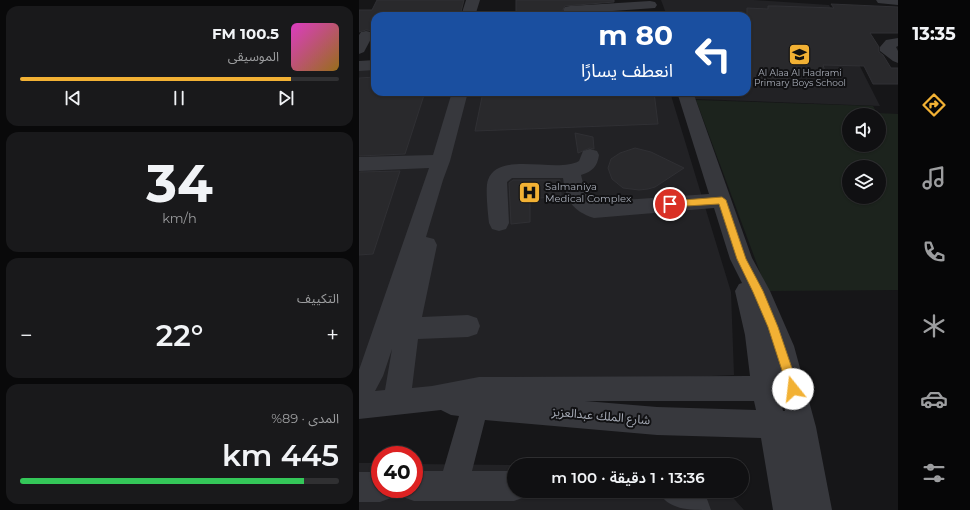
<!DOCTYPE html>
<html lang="ar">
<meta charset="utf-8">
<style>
body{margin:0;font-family:Montserrat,"Noto Sans Arabic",sans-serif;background:#19191b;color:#f1f3f6;direction:rtl;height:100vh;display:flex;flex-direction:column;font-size:15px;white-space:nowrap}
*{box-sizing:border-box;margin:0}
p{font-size:13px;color:#9c9d9f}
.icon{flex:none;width:22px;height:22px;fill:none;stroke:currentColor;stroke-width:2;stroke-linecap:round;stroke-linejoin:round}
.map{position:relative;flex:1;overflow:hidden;direction:ltr}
.details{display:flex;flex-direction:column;gap:6px;padding:6px;background:#09090a;width:359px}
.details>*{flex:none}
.hud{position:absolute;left:12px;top:12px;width:380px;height:84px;border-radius:12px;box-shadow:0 1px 3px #0004,0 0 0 1px #303032;direction:rtl;background:#1a4fa0;color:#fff;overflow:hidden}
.tools{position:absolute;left:483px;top:108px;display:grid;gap:8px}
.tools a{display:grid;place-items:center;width:44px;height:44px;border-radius:50%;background:#101012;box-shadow:0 1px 3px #0004,0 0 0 1px #303032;font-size:20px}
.speed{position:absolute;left:12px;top:446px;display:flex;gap:8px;font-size:20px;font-weight:700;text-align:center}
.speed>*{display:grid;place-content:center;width:52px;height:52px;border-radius:50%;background:#101012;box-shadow:0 1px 3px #0004,0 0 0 1px #303032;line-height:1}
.speed .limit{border:6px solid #d22;background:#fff;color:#111}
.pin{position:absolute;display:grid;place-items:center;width:34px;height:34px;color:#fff;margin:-17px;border:2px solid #fff;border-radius:50%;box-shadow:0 1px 4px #0007}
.me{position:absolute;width:44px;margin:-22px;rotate:344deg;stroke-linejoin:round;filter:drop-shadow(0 0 3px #0008)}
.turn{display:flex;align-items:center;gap:14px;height:84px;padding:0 12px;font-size:18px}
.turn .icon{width:52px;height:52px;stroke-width:2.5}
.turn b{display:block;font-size:28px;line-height:34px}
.big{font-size:30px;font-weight:600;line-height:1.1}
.details .card{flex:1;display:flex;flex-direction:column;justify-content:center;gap:6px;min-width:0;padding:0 14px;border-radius:12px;background:#19191b}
.details .dial{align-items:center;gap:0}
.dial b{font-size:52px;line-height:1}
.song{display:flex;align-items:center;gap:12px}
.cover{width:48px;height:48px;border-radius:6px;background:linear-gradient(135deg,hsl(310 70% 55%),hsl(40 70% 35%))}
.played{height:4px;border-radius:2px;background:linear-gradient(90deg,#f2b134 85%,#303032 85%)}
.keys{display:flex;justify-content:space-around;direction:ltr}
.heat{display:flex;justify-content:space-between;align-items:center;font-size:22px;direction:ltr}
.charge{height:6px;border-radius:3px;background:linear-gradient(90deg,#34c759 89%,#303032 0)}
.trip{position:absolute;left:148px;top:458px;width:242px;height:40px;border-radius:20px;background:#101012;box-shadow:0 1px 3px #0004,0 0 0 1px #303032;font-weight:600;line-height:40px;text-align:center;direction:rtl}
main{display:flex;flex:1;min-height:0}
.tabs{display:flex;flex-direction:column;width:72px;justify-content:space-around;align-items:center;background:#060607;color:#9c9d9f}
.tabs .icon{width:28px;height:28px}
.tabs .current{color:#f2b134}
.tabs b{font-size:18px;color:#f1f3f6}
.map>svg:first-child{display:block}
.built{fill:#222225}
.green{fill:#1c231d;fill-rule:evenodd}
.building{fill:#29292c;stroke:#303034}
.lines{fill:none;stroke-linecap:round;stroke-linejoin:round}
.minor{fill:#37383d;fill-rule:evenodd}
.route{fill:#f2b134;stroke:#9d7322}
.labels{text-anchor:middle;stroke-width:4;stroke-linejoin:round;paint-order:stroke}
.far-poi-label{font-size:9px;fill:#a8adb8;stroke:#111113}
.poi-label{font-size:10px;fill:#a8adb8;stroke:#111113;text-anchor:start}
.near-street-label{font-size:12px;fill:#a8adb8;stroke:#111113}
</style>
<main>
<nav class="tabs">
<b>13:35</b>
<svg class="icon current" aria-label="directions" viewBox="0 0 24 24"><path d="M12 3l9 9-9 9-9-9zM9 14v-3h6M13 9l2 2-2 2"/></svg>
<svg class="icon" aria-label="music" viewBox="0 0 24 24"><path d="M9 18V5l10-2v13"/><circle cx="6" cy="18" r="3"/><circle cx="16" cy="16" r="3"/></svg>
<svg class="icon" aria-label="phone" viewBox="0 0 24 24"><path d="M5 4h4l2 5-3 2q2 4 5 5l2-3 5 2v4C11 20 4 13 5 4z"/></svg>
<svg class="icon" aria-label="climate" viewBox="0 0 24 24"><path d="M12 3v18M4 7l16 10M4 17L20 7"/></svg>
<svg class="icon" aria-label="car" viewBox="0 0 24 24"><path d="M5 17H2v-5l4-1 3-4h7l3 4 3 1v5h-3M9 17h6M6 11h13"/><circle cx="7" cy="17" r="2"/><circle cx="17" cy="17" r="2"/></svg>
<svg class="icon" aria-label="filters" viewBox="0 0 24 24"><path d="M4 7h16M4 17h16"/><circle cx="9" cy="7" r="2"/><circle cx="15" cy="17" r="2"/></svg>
</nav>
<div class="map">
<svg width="539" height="510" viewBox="0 0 539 510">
<rect width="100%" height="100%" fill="#161618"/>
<g class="built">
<polygon points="302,0 395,0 470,5 521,106 336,99 334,92 388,92 388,16 308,16"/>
<polygon points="16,69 16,92 311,92 372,292 375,375 0,392 0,70"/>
<polygon points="0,463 21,463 21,489 55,489 55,464 155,465 155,491 368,491 385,510 0,510"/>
</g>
<path class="green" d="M337 100 514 106 518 113 539 114V290L408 291ZM490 115H520V145H490ZM490 167H520V197H490Z"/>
<g class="building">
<polygon points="18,0 105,0 101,16 16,16 16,31 7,30 0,32 0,10 13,10"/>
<polygon points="157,0 255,0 255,2 206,6 203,11 206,14 211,15 258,12 259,16 157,16"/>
<polygon points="472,4 539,7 539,33 511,33 520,47 520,52 524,55 532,68 539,68 539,84 514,84 505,66 464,65 468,77 428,74 429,81 388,79 388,8 409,9 409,6 417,6 475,8"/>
<polygon points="16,77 16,92 66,92 46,154 0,156 0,78"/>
<polygon points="124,92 295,92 299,124 116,131"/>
<polygon points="216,133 234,137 235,149 231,148 219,153"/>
<polygon points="276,148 292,152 325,168 296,187 289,189 280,190 264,188 253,179 249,168 252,159 261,153"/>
<polygon points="41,171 14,254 0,255 0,172"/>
<polygon points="154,180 201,180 202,196 171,199 171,222 152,224 150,183"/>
</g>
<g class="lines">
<g class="minor">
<polygon points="107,0 121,0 116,16 102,16"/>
<polygon points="517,0 539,0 539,5 519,3"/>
<polygon points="291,1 296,2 298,5 296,8 211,14 206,13 204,10 206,7 211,6"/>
<polygon points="7,31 12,32 14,35 5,52 0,54 0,35 2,32"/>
<polygon points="539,38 539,46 537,47 539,51 539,63 534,61 521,51 521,47 527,40"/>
<polygon points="16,60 16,70 0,71 0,61"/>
<path d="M93 92H109L91 161 84 180 67 237 75 239 78 245 63 317 109 315 118 318 121 326 118 334 109 337 59 339 53 388 73 386 120 377 391 376 386 335 376 291 380 284 383 283 371 259 355 208 235 218C213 211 207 200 204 178H153L148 182 150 223 147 229 140 231 133 229 130 223C129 214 126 187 129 180 140 150 198 174 220 161L224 151 231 149 238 151 240 155C238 167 234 171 222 175L227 195 236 202 350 194 318 92H334L393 258 411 291 435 346 457 427 473 510H414L402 438 298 435 126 420 113 471H155V491H168L166 497 155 501H55L44 497 41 489H55V471H84L100 416 92 415 82 410 0 419V370L70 168 0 171V157L74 155ZM33 349 26 390 16 391 24 376ZM226 401H395L397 410 298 407ZM422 402H424L426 411H424Z"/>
<polygon points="0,472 21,472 21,489 35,489 32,498 21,502 0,502"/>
<path d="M299 491H340L348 499 352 510C329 510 309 510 299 491Z"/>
</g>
</g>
<polygon class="route" points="363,197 367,200 387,259 404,291 419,327 440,389 438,393 434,395 431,393 429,389 409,327 394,292 378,259 360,204 311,207 307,204 311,201"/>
<defs>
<symbol id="school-square" viewBox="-11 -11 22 22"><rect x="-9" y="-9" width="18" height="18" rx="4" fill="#f2b134" stroke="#111113"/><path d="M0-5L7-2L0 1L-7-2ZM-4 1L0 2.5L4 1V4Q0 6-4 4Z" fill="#111"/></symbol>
<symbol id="hospital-square" viewBox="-11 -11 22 22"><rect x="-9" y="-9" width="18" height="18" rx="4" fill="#f2b134" stroke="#111113"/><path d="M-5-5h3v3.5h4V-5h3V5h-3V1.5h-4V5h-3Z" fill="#111"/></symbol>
</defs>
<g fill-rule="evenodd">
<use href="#school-square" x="428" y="42" width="25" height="25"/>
<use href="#hospital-square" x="158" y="180" width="25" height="25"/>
</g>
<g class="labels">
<g class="far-poi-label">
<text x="441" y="76">Al Alaa Al Hadrami<tspan x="441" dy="10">Primary Boys School</tspan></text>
</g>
<g class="poi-label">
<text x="186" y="190">Salmaniya<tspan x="186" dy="12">Medical Complex</tspan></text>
</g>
<g class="near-street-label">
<text transform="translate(242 416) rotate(5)" y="4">شارع الملك عبدالعزيز</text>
</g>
</g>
</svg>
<div class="tools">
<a><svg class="icon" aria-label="sound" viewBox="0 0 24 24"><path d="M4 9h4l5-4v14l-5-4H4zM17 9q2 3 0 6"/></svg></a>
<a><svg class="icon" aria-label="layers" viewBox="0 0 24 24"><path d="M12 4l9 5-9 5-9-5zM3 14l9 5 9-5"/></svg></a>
</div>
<div class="speed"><div class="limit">40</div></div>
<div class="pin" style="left:311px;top:204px;background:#d93025"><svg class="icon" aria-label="arrive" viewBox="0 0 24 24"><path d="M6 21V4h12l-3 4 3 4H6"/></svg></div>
<svg class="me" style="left:434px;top:389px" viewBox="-20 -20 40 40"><circle r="19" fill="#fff"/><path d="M0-13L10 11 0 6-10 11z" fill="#f2b134"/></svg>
<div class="trip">13:36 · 1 دقيقة · 100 m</div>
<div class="hud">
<div class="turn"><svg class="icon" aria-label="left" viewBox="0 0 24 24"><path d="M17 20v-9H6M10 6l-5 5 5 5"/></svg><div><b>80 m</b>انعطف يسارًا</div></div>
</div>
</div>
<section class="details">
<div class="card">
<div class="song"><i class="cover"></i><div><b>100.5 FM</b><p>الموسيقى</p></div></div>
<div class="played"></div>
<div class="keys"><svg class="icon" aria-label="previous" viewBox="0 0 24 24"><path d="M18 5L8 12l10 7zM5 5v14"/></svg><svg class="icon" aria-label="pause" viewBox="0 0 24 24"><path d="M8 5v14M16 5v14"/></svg><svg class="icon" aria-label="next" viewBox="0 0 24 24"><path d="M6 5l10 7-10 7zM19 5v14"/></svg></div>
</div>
<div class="card dial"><b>34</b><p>km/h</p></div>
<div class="card"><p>التكييف</p>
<div class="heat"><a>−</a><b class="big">22°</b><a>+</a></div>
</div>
<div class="card"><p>المدى · 89%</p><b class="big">445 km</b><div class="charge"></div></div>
</section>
</main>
